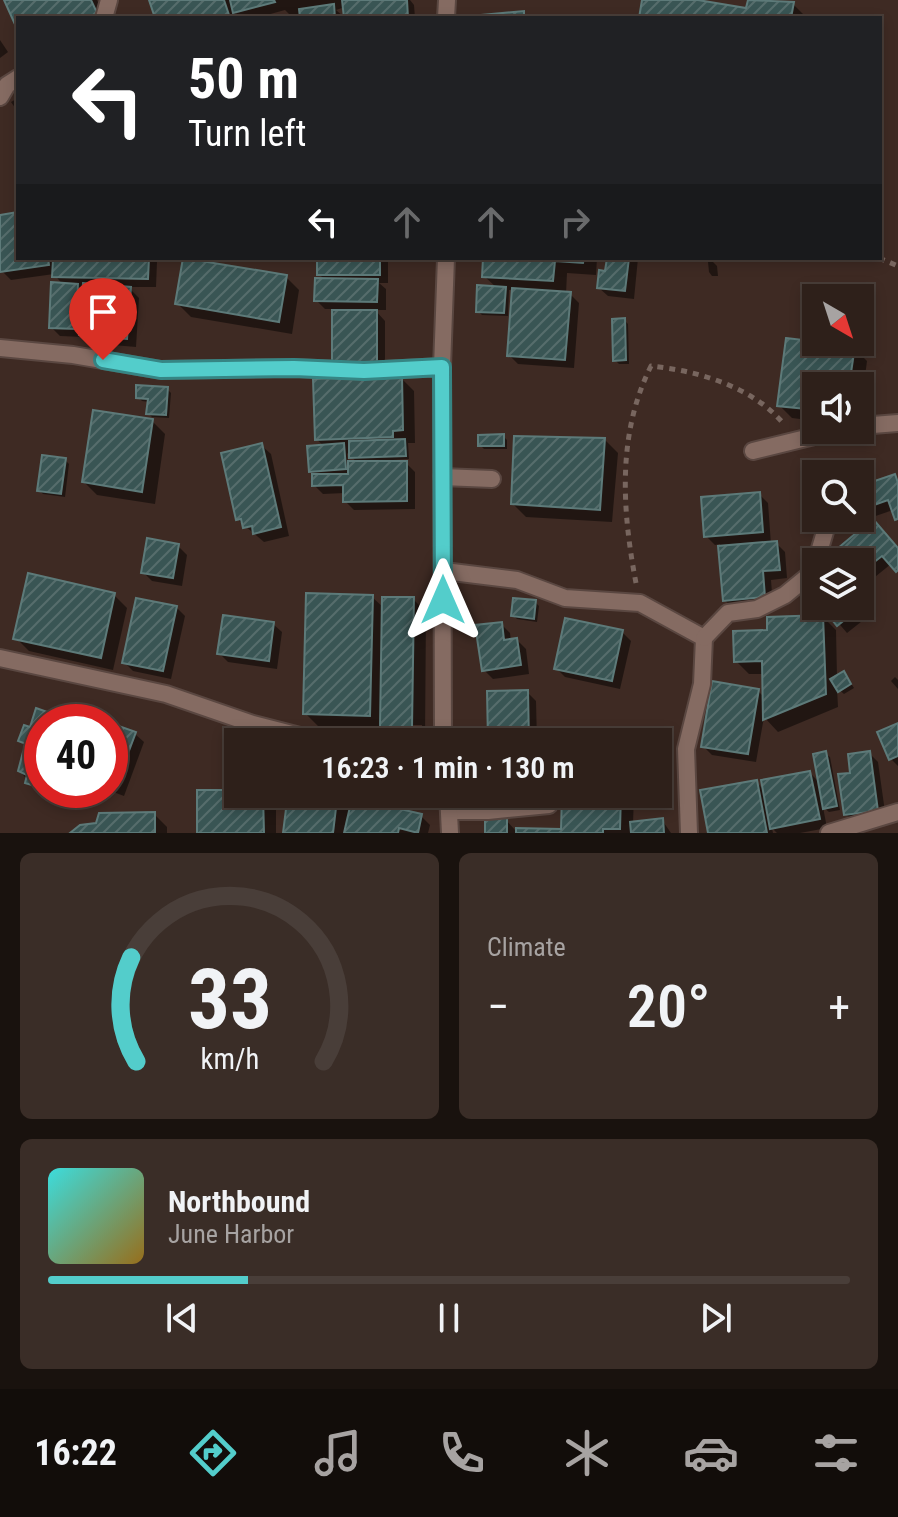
<!DOCTYPE html>
<meta charset="utf-8">
<style>
body{margin:0;font-family:"Roboto Condensed",sans-serif;background:#3a2d27;color:#f1f3f6;height:100vh;display:flex;flex-direction:column;font-size:30px;white-space:nowrap}
*{box-sizing:border-box;margin:0}
p{font-size:26px;color:#a7a3a2}
.icon{flex:none;width:44px;height:44px;fill:none;stroke:currentColor;stroke-width:2;stroke-linecap:round;stroke-linejoin:round}
.map{position:relative;height:833px;overflow:hidden}
.details{display:flex;flex-direction:column;gap:20px;padding:20px;background:#19120e;flex:1}
.details>*{flex:none}
.top-card{position:absolute;left:16px;top:16px;width:866px;height:244px;border-radius:0px;box-shadow:0 4px 12px #0003,0 0 0 2px #493e39;background:#202124;color:#fff;overflow:hidden}
.needle{width:52px;rotate:141deg}
.tools{position:absolute;left:802px;top:284px;display:grid;gap:16px}
.tools a{display:grid;place-items:center;width:72px;height:72px;border-radius:0px;background:#2e201a;box-shadow:0 4px 12px #0003,0 0 0 2px #493e39;font-size:40px}
.speed{position:absolute;left:24px;top:704px;display:flex;gap:16px;font-size:40px;font-weight:700;text-align:center}
.speed>*{display:grid;place-content:center;width:104px;height:104px;border-radius:50%;background:#2e201a;box-shadow:0 4px 12px #0003,0 0 0 2px #493e39;line-height:1}
.speed .limit{border:12px solid #d22;background:#fff;color:#111}
.pin{position:absolute;display:grid;place-items:center;width:68px;height:68px;color:#fff;margin:-82px -34px;border-radius:50% 50% 50% 0;rotate:-45deg;box-shadow:0 0 8px #0007}
.pin .icon{rotate:45deg}
.me{position:absolute;width:88px;margin:-44px;rotate:0deg;stroke-linejoin:round;filter:drop-shadow(0 0 6px #0008)}
.turn{display:flex;align-items:center;gap:28px;height:168px;padding:0 40px;font-size:36px}
.turn .icon{width:104px;height:104px;stroke-width:2.5}
.turn b{display:block;font-size:56px;line-height:68px}
.lanes{display:flex;align-items:center;height:76px;padding:0 40px;background:#0003;justify-content:center;gap:40px;direction:ltr}
.lanes .off{opacity:.35}
.big{font-size:60px;font-weight:600;line-height:1.1}
.details .card{flex:1;display:flex;flex-direction:column;justify-content:center;gap:12px;min-width:0;padding:0 28px;border-radius:12px;background:#3a2d27}
.details .dial{align-items:center;gap:0}
.dial svg{height:208px;overflow:visible;fill:none;stroke:#493e39;stroke-width:7;stroke-linecap:round;text-anchor:middle}
.dial text{fill:#f1f3f6;stroke:none}
.song{display:flex;align-items:center;gap:24px}
.cover{width:96px;height:96px;border-radius:12px;background:linear-gradient(135deg,hsl(180 70% 55%),hsl(40 70% 35%))}
.played{height:8px;border-radius:4px;background:linear-gradient(90deg,#53cdcb 25%,#493e39 25%)}
.keys{display:flex;justify-content:space-around;direction:ltr}
.heat{display:flex;justify-content:space-between;align-items:center;font-size:44px;direction:ltr}
.details .tiles{flex:1;display:grid;gap:20px;grid-template-columns:1fr 1fr}
.card:last-child{grid-column:span 2}
.trip{position:absolute;left:224px;top:728px;width:448px;height:80px;border-radius:0px;background:#2e201a;box-shadow:0 4px 12px #0003,0 0 0 2px #493e39;font-weight:600;line-height:80px;text-align:center}
.tab-bar{display:flex;height:128px;justify-content:space-around;align-items:center;background:#120d0a;color:#a7a3a2}
.tab-bar .icon{width:56px;height:56px}
.tab-bar .current{color:#53cdcb}
.tab-bar b{font-size:36px;color:#f1f3f6}
.map>svg:first-child{display:block}
.shadow{fill:#0007;fill-rule:evenodd}
.building{fill:url(#building-hatch);stroke:#5d7a79;stroke-width:2}
.lines{fill:none;stroke-linecap:round;stroke-linejoin:round}
.minor-casing{stroke:#5a4741;stroke-width:20}
.tertiary-casing{stroke:#5a4741;stroke-width:20}
.path{stroke:#78665f;stroke-width:5;stroke-dasharray:6 6;stroke-linecap:butt}
.minor{stroke:#856b62;stroke-width:16}
.tertiary{stroke:#856b62;stroke-width:16}
.route-casing{stroke:#368584;stroke-width:20}
.route{stroke:#53cdcb;stroke-width:14}
</style>
<div class="map">
<svg width="898" height="833" viewBox="0 0 898 833">
<defs>
<pattern id="building-hatch" width="6" height="6" patternUnits="userSpaceOnUse" patternTransform="scale(2)"><rect width="6" height="6" fill="#395554"/><path d="M-1 1l2-2M0 6l6-6M5 7l2-2" fill="none" stroke="#566d6c"/></pattern>
</defs>
<rect width="100%" height="100%" fill="#3e2a23"/>
<g class="shadow">
<polygon points="6,0 97,0 105,18 18,18 18,27"/>
<polygon points="151,0 410,0 414,5 415,18 346,18 345,7 336,10 345,18 293,18 285,10 256,18 241,18 236,13 238,18 157,18"/>
<polygon points="644,0 686,0 748,10 750,0 772,0 793,4 806,17 641,18"/>
<polygon points="0,40 8,52 0,58"/>
<polygon points="18,98 18,112 11,102"/>
<polygon points="18,214 18,258 55,258 55,263 76,263 76,258 154,258 157,262 156,287 128,287 139,298 136,347 90,343 83,337 60,336 51,327 63,285 54,274 11,280 2,271 0,217"/>
<polygon points="319,258 388,258 388,283 379,283 386,289 386,310 375,310 385,321 385,372 334,363 334,309 325,309 316,300 325,280 319,274"/>
<polygon points="485,258 597,258 596,275 567,273 566,294 570,294 579,303 574,368 518,364 509,355 514,290 509,290 508,316 482,315 478,311 497,288 484,276"/>
<polygon points="609,258 638,258 634,299 608,296 599,288 607,273"/>
<polygon points="708,262 713,262 717,266 718,276 712,276 709,272"/>
<polygon points="286,277 299,290 292,334 191,317 177,303"/>
<polygon points="624,320 628,324 629,364 619,364 615,360"/>
<polygon points="854,348 867,361 860,415 860,386 816,386 816,421 792,418 779,405"/>
<path d="M401 378 414 391 415 443H408L409 459 393 460 394 463H406L415 472V509L354 510 345 501V493L323 494 314 485V475L311 471 324 446 316 439ZM347 453 358 463H348Z"/>
<polygon points="167,389 171,393 169,418 152,417 148,413 149,402 142,401 138,397"/>
<polygon points="152,421 165,434 155,504 97,495 84,482"/>
<polygon points="503,436 507,440 507,449 484,449 480,445"/>
<polygon points="605,440 618,453 612,522 526,517 513,504"/>
<polygon points="262,446 271,454 289,536 264,542 237,519"/>
<polygon points="65,460 69,464 65,497 43,494 39,490"/>
<polygon points="895,477 898,480 898,521 893,510 867,519 860,512 860,488"/>
<polygon points="759,494 768,503 771,544 777,544 785,552 787,578 771,580 773,606 733,609 725,600 720,544 715,545 706,536"/>
<polygon points="178,546 187,555 182,586 152,581 143,572"/>
<polygon points="898,549 898,572 891,564 870,581 860,571 860,562 853,562"/>
<polygon points="114,595 127,608 113,670 29,651 16,638"/>
<path d="M372 597 384 608 413 599 426 612 425 739H395L384 728 318 726 305 713ZM393 725H422V729H393Z"/>
<polygon points="860,600 871,614 847,633 824,606 860,606"/>
<polygon points="535,602 539,606 537,622 517,619 513,615"/>
<polygon points="176,607 185,616 171,679 133,671 124,662"/>
<polygon points="823,617 836,630 837,677 847,677 854,688 844,694 837,688 838,707 778,732 764,717 756,762 712,755 703,746 758,691 765,698 764,674 749,674 736,661 769,631"/>
<polygon points="273,624 282,632 277,669 228,662 219,653"/>
<polygon points="501,624 510,633 511,641 517,640 526,649 529,674 493,679 484,670"/>
<polygon points="622,632 631,641 620,689 565,677 556,668"/>
<polygon points="895,677 898,680 898,689 891,681"/>
<polygon points="527,692 536,701 537,742 490,742"/>
<polygon points="38,711 69,722 42,722 42,754 29,750 20,741 31,730"/>
<polygon points="110,725 135,734 144,742 124,796 108,790"/>
<polygon points="898,725 898,766 890,758"/>
<polygon points="869,753 878,762 886,819 855,823 846,814 852,774"/>
<polygon points="826,754 830,757 840,810 829,812 823,807 827,828 800,833 777,833 772,828 773,833 710,833 756,782 765,791 810,773 820,783"/>
<polygon points="42,759 42,790 70,790 67,800 36,791 20,771"/>
<polygon points="74,790 83,790 79,803 71,801"/>
<polygon points="238,792 238,794 265,794 276,804 276,802 276,833 199,833"/>
<polygon points="277,794 362,794 361,802 421,816 430,825 428,833 285,833 288,811 276,799"/>
<polygon points="564,794 634,794 633,824 662,820 671,833 487,833 506,820 515,830 563,831"/>
<polygon points="154,814 167,827 167,833 73,833"/>
</g>
<g class="building">
<polygon points="4,0 91,0 99,17 18,18 18,31"/>
<polygon points="149,0 224,0 230,18 155,18"/>
<polygon points="230,0 274,0 275,2 233,13"/>
<polygon points="342,0 407,0 408,18 344,18"/>
<polygon points="642,0 698,0 746,8 748,0 794,2 791,18 639,18"/>
<polygon points="334,4 335,18 300,18 299,9"/>
<polygon points="524,11 524,18 483,18 482,15"/>
<polygon points="18,212 18,258 48,258 49,265 0,272 0,215"/>
<polygon points="74,258 149,258 148,279 52,277 53,260 74,261"/>
<polygon points="183,258 287,275 279,322 175,304"/>
<rect x="317" y="258" width="63" height="17"/>
<polygon points="483,258 584,258 583,263 555,261 553,281 482,277"/>
<polygon points="607,258 629,258 625,291 597,288 599,270 605,271"/>
<polygon points="315,278 378,279 377,302 314,301"/>
<polygon points="51,282 78,284 76,329 49,328"/>
<polygon points="83,283 131,287 127,339 79,335"/>
<polygon points="477,285 506,287 504,313 476,312"/>
<polygon points="512,288 571,292 565,360 507,356"/>
<rect x="332" y="310" width="45" height="54"/>
<polygon points="625,318 626,360 613,361 612,319"/>
<polygon points="786,338 855,346 849,386 816,386 816,410 777,406"/>
<polygon points="402,376 403,430 393,431 393,437 315,440 313,379"/>
<polygon points="136,385 168,387 166,415 146,414 148,399 136,398"/>
<polygon points="93,410 153,419 142,492 82,482"/>
<polygon points="504,434 504,446 478,446 478,435"/>
<polygon points="514,436 605,438 600,510 511,504"/>
<polygon points="405,439 406,456 349,458 349,441"/>
<polygon points="262,443 281,527 253,534 252,526 243,528 241,519 236,520 221,453"/>
<polygon points="344,443 346,469 309,472 307,446"/>
<polygon points="42,455 66,458 61,494 37,491"/>
<polygon points="348,461 407,461 407,501 343,502 343,485 312,486 312,474 348,474"/>
<polygon points="895,474 898,483 898,519 895,520 888,500 860,510 860,486"/>
<polygon points="760,492 763,532 704,537 701,497"/>
<polygon points="873,519 898,548 898,570 896,572 882,556 860,573 860,562 850,562 838,548"/>
<polygon points="147,538 179,544 173,578 141,573"/>
<polygon points="777,541 780,570 763,571 765,597 723,601 718,546"/>
<polygon points="28,573 115,593 101,658 13,639"/>
<polygon points="306,593 373,595 370,716 303,714"/>
<polygon points="382,597 414,597 412,727 380,727"/>
<polygon points="136,598 177,606 163,671 122,663"/>
<polygon points="513,598 536,600 534,619 511,616"/>
<polygon points="860,599 864,604 837,626 821,606 860,606"/>
<polygon points="223,615 274,622 269,661 217,654"/>
<polygon points="823,615 826,694 763,720 762,661 734,662 733,631 767,630 767,617"/>
<polygon points="565,618 623,630 612,681 554,669"/>
<polygon points="502,622 504,640 517,638 521,665 482,671 475,625"/>
<polygon points="844,671 851,684 838,692 830,679"/>
<polygon points="712,681 759,689 748,754 701,747"/>
<polygon points="528,690 529,742 488,742 487,691"/>
<polygon points="36,708 75,722 42,722 42,750 18,741 24,725 30,727"/>
<polygon points="110,723 136,732 115,788 110,786"/>
<polygon points="898,723 898,756 889,760 877,732"/>
<polygon points="564,732 623,733 623,742 564,742"/>
<polygon points="826,751 837,806 823,809 813,754"/>
<polygon points="870,751 878,811 844,815 838,774 850,773 848,754"/>
<polygon points="23,752 42,757 42,788 25,783 27,775 18,771"/>
<polygon points="810,771 820,819 770,829 761,780"/>
<polygon points="757,780 767,833 708,833 700,790"/>
<polygon points="197,790 238,790 238,794 263,794 264,833 197,833"/>
<polygon points="275,794 348,794 346,809 336,808 333,833 283,833 287,801 274,800"/>
<polygon points="562,794 621,794 620,829 603,829 603,833 516,833 516,828 561,829"/>
<polygon points="352,798 422,814 418,833 399,828 398,833 344,833"/>
<polygon points="155,812 155,833 70,833 80,825 96,823 99,813"/>
<rect x="485" y="818" width="22" height="15"/>
<polygon points="663,818 664,833 631,833 630,822"/>
</g>
<g class="lines">
<defs>
<g id="minor">
<polyline points="104,18 109,0"/>
<polyline points="0,97 7,85 18,78"/>
<polyline points="0,348 73,355 161,370 294,368 364,371 442,367"/>
<polyline points="860,426 898,423"/>
<polyline points="753,451 839,430"/>
<polyline points="442,477 492,479"/>
<polyline points="444,571 517,580 565,598 640,603 704,638 702,684 686,749 689,833"/>
<polyline points="704,638 728,613 757,609 785,595 813,572 827,525"/>
<polyline points="0,658 166,694 253,724 323,742"/>
<polyline points="450,811 488,811 549,805"/>
<polyline points="829,833 898,812"/>
</g>
<g id="tertiary">
<polyline points="446,18 447,0"/>
<polyline points="443,742 442,367 446,258"/>
<polyline points="448,794 450,833"/>
</g>
</defs>
<use href="#minor" class="minor-casing"/>
<use href="#tertiary" class="tertiary-casing"/>
<g class="path">
<polyline points="879,258 898,266"/>
<path d="M636 583C622 510 617 434 651 366 698 371 751 386 783 423"/>
</g>
<use href="#minor" class="minor"/>
<use href="#tertiary" class="tertiary"/>
</g>
<g class="lines">
<defs>
<polyline id="route" points="103,360 161,370 294,368 364,371 442,367 443,600"/>
</defs>
<use href="#route" class="route-casing"/>
<use href="#route" class="route"/>
</g>
</svg>
<div class="tools">
<a><svg class="needle" viewBox="-14 -14 28 28"><path d="M0-13l5 13h-10z" fill="#e53935"/><path d="M0 13l5-13h-10z" fill="#a7a3a2"/></svg></a>
<a><svg class="icon" aria-label="sound" viewBox="0 0 24 24"><path d="M4 9h4l5-4v14l-5-4H4zM17 9q2 3 0 6"/></svg></a>
<a><svg class="icon" aria-label="search" viewBox="0 0 24 24"><circle cx="10" cy="10" r="6"/><path d="M15 15l6 6"/></svg></a>
<a><svg class="icon" aria-label="layers" viewBox="0 0 24 24"><path d="M12 4l9 5-9 5-9-5zM3 14l9 5 9-5"/></svg></a>
</div>
<div class="speed"><div class="limit">40</div></div>
<div class="pin" style="left:103px;top:360px;background:#d93025"><svg class="icon" aria-label="arrive" viewBox="0 0 24 24"><path d="M6 21V4h12l-3 4 3 4H6"/></svg></div>
<svg class="me" style="left:443px;top:600px" viewBox="-20 -20 40 40"><path d="M0-17L14 15 0 8-14 15z" fill="#53cdcb" stroke="#fff" stroke-width="4"/></svg>
<div class="trip">16:23 · 1 min · 130 m</div>
<div class="top-card">
<div class="turn"><svg class="icon" aria-label="left" viewBox="0 0 24 24"><path d="M17 20v-9H6M10 6l-5 5 5 5"/></svg><div><b>50 m</b>Turn left</div></div>
<div class="lanes"><svg class="icon" aria-label="left" viewBox="0 0 24 24"><path d="M17 20v-9H6M10 6l-5 5 5 5"/></svg><svg class="icon off" aria-label="ahead" viewBox="0 0 24 24"><path d="M12 20V5M6 11l6-6 6 6"/></svg><svg class="icon off" aria-label="ahead" viewBox="0 0 24 24"><path d="M12 20V5M6 11l6-6 6 6"/></svg><svg class="icon off" aria-label="right" viewBox="0 0 24 24"><path d="M7 20v-9h11M14 6l5 5-5 5"/></svg></div>
</div>
</div>
<section class="details">
<div class="tiles">
<div class="card dial"><svg viewBox="0 0 100 80">
<path d="M14 69A42 42 0 1 1 86 69"/>
<path d="M14 69A42 42 0 0 1 12 29" stroke="#53cdcb"/>
<text x="50" y="56" font-size="32" font-weight="700">33</text>
<text x="50" y="72" font-size="11">km/h</text>
</svg></div>
<div class="card"><p>Climate</p>
<div class="heat"><a>−</a><b class="big">20°</b><a>+</a></div>
</div>
<div class="card">
<div class="song"><i class="cover"></i><div><b>Northbound</b><p>June Harbor</p></div></div>
<div class="played"></div>
<div class="keys"><svg class="icon" aria-label="previous" viewBox="0 0 24 24"><path d="M18 5L8 12l10 7zM5 5v14"/></svg><svg class="icon" aria-label="pause" viewBox="0 0 24 24"><path d="M8 5v14M16 5v14"/></svg><svg class="icon" aria-label="next" viewBox="0 0 24 24"><path d="M6 5l10 7-10 7zM19 5v14"/></svg></div>
</div>
</div>
</section>
<nav class="tab-bar">
<b>16:22</b>
<svg class="icon current" aria-label="directions" viewBox="0 0 24 24"><path d="M12 3l9 9-9 9-9-9zM9 14v-3h6M13 9l2 2-2 2"/></svg>
<svg class="icon" aria-label="music" viewBox="0 0 24 24"><path d="M9 18V5l10-2v13"/><circle cx="6" cy="18" r="3"/><circle cx="16" cy="16" r="3"/></svg>
<svg class="icon" aria-label="phone" viewBox="0 0 24 24"><path d="M5 4h4l2 5-3 2q2 4 5 5l2-3 5 2v4C11 20 4 13 5 4z"/></svg>
<svg class="icon" aria-label="climate" viewBox="0 0 24 24"><path d="M12 3v18M4 7l16 10M4 17L20 7"/></svg>
<svg class="icon" aria-label="car" viewBox="0 0 24 24"><path d="M5 17H2v-5l4-1 3-4h7l3 4 3 1v5h-3M9 17h6M6 11h13"/><circle cx="7" cy="17" r="2"/><circle cx="17" cy="17" r="2"/></svg>
<svg class="icon" aria-label="filters" viewBox="0 0 24 24"><path d="M4 7h16M4 17h16"/><circle cx="9" cy="7" r="2"/><circle cx="15" cy="17" r="2"/></svg>
</nav>
